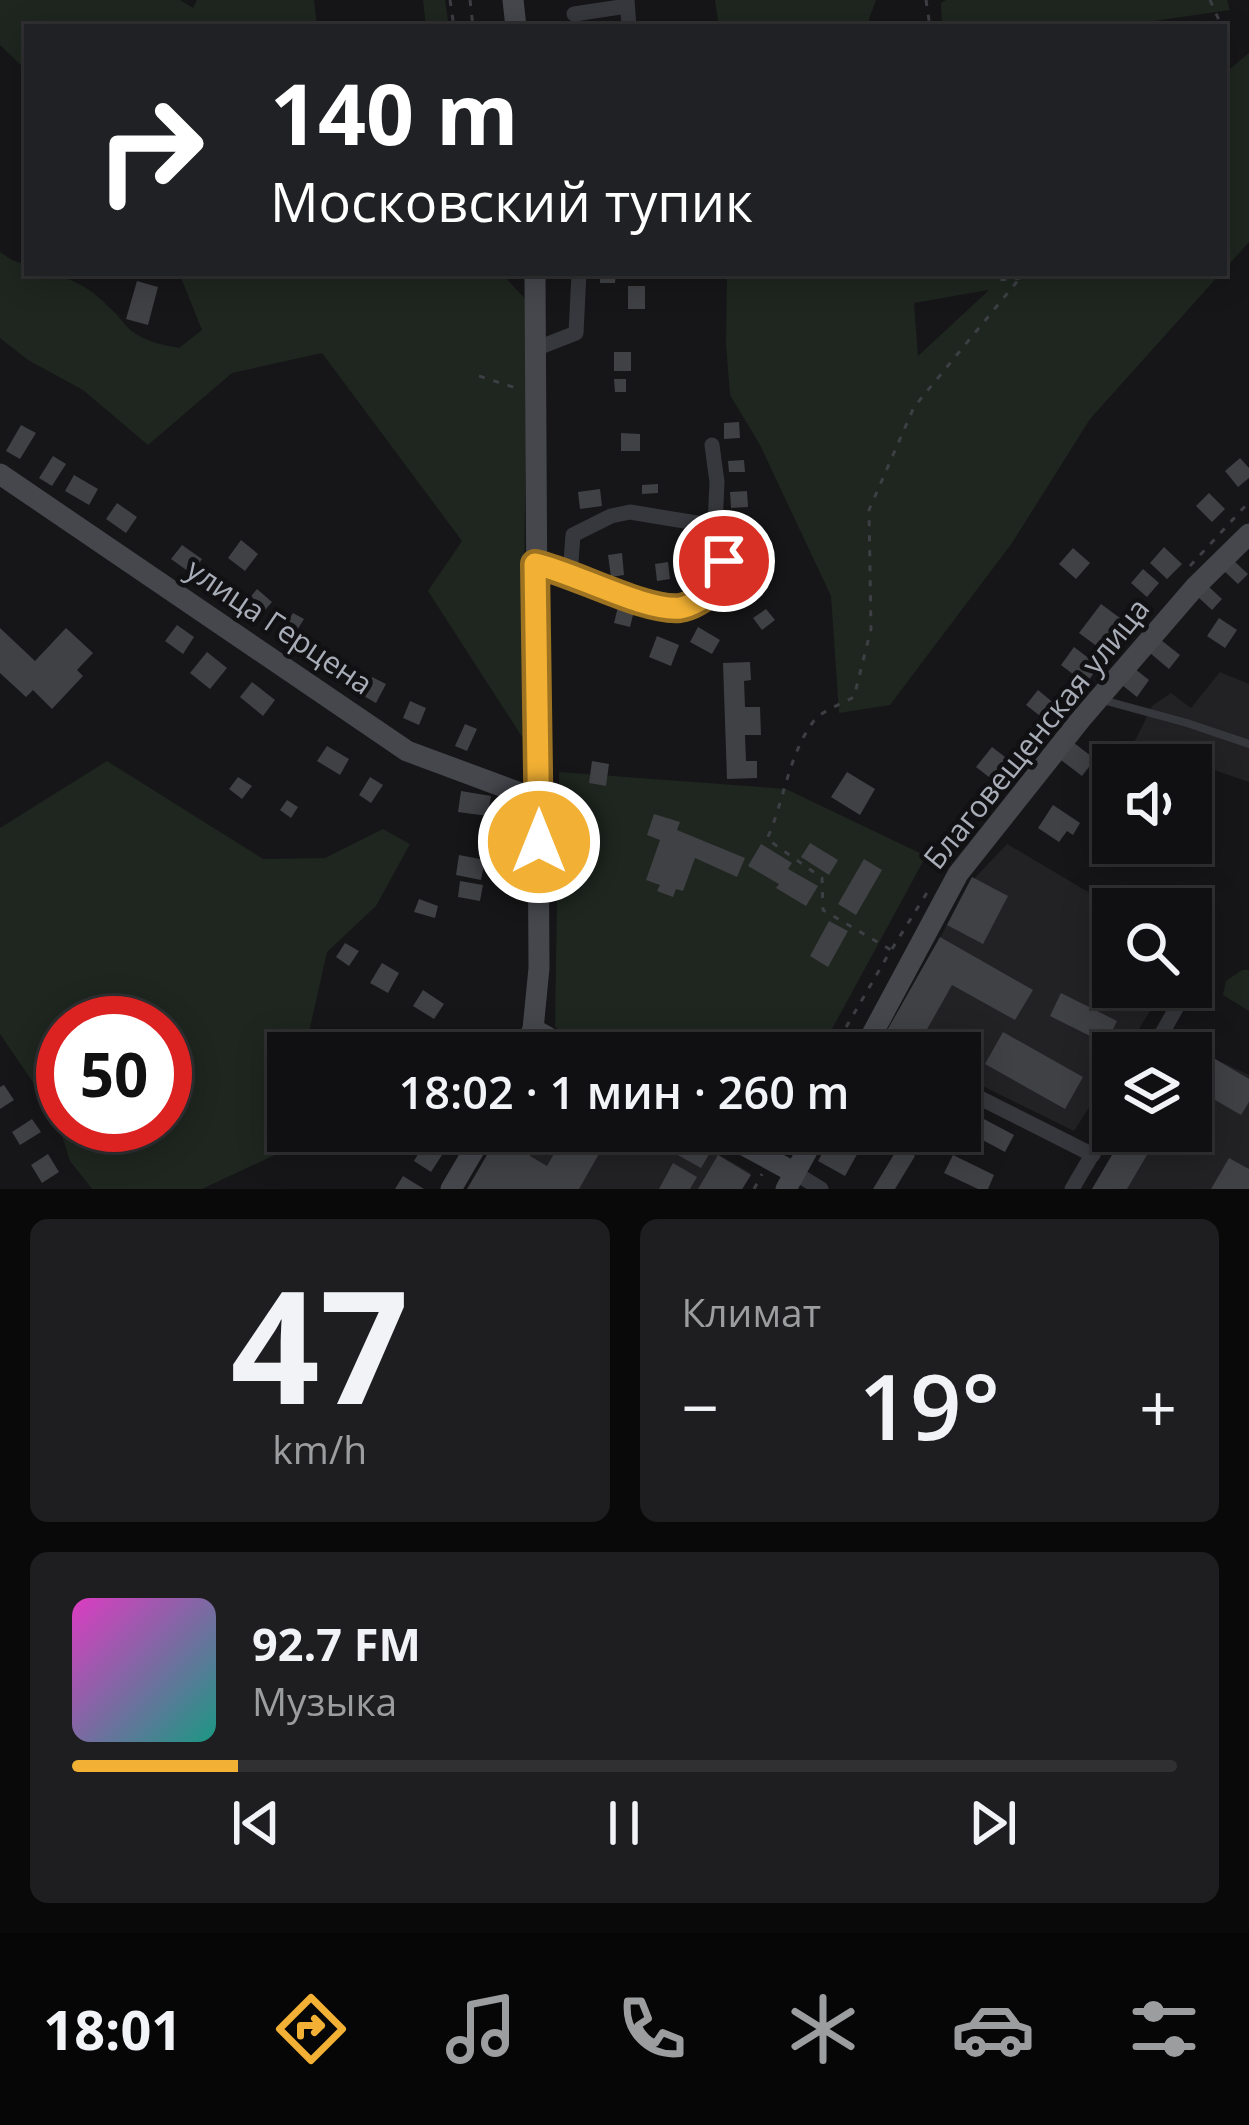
<!DOCTYPE html>
<html lang="ru">
<meta charset="utf-8">
<style>
body{margin:0;font-family:"Open Sans",sans-serif;background:#1e1e20;color:#f1f3f6;height:100vh;display:flex;flex-direction:column;font-size:45px;white-space:nowrap}
*{box-sizing:border-box;margin:0}
p{font-size:39px;color:#9c9d9f}
.icon{flex:none;width:66px;height:66px;fill:none;stroke:currentColor;stroke-width:2;stroke-linecap:round;stroke-linejoin:round}
.map{position:relative;height:1189px;overflow:hidden}
.side{display:flex;flex-direction:column;gap:30px;padding:30px;background:#09090a;flex:1}
.side>*{flex:none}
.hud{position:absolute;left:24px;top:24px;width:1203px;height:252px;border-radius:0px;box-shadow:0 6px 30px #0003,0 0 0 3px #303032;background:#202124;color:#fff;overflow:hidden}
.buttons{position:absolute;left:1092px;top:744px;display:grid;gap:24px}
.buttons a{display:grid;place-items:center;width:120px;height:120px;border-radius:0px;background:#101012;box-shadow:0 6px 30px #0003,0 0 0 3px #303032;font-size:60px}
.speed{position:absolute;left:36px;top:996px;display:flex;gap:24px;font-size:60px;font-weight:700;text-align:center}
.speed>*{display:grid;place-content:center;width:156px;height:156px;border-radius:50%;background:#101012;box-shadow:0 6px 30px #0003,0 0 0 3px #303032;line-height:1}
.speed .limit{border:18px solid #d22;background:#fff;color:#111}
.pin{position:absolute;display:grid;place-items:center;width:102px;height:102px;color:#fff;margin:-51px;border:6px solid #fff;border-radius:50%;box-shadow:0 3px 12px #0007}
.me{position:absolute;width:132px;margin:-66px;rotate:0deg;stroke-linejoin:round;filter:drop-shadow(0 0 9px #0008)}
.turn{display:flex;align-items:center;gap:42px;height:252px;padding:0 48px;font-size:54px}
.turn .icon{width:156px;height:156px;stroke-width:2.5}
.turn b{display:block;font-size:84px;line-height:102px}
.big{font-size:90px;font-weight:600;line-height:1.1}
.side .card{flex:1;display:flex;flex-direction:column;justify-content:center;gap:18px;min-width:0;padding:0 42px;border-radius:18px;background:#1e1e20}
.side .dial{align-items:center;gap:0}
.dial b{font-size:156px;line-height:1}
.song{display:flex;align-items:center;gap:36px}
.cover{width:144px;height:144px;border-radius:18px;background:linear-gradient(135deg,hsl(310 70% 55%),hsl(170 70% 35%))}
.played{height:12px;border-radius:6px;background:linear-gradient(90deg,#f2b134 15%,#303032 15%)}
.keys{display:flex;justify-content:space-around;direction:ltr}
.heat{display:flex;justify-content:space-between;align-items:center;font-size:66px;direction:ltr}
.side .tiles{flex:1;display:grid;gap:30px;grid-template-columns:1fr 1fr}
.card:last-child{grid-column:span 2}
.trip{position:absolute;left:267px;top:1032px;width:714px;height:120px;border-radius:0px;background:#101012;box-shadow:0 6px 30px #0003,0 0 0 3px #303032;font-weight:600;line-height:120px;text-align:center}
.dock{display:flex;height:192px;justify-content:space-around;align-items:center;background:#060607;color:#9c9d9f}
.dock .icon{width:84px;height:84px}
.dock .on{color:#f2b134}
.dock b{font-size:54px;color:#f1f3f6}
.map>svg:first-child{display:block}
.built{fill:#222225}
.green{fill:#1e261f;fill-rule:evenodd}
.building{fill:#404145}
.lines{fill:none;stroke-linecap:round;stroke-linejoin:round}
.path{stroke:#3d3f44;stroke-width:3;stroke-dasharray:6 9;stroke-linecap:butt}
.lane{stroke:#37383d;stroke-width:8}
.street{stroke:#37383d;stroke-width:15}
.secondary{stroke:#45474d;stroke-width:21}
.route-casing{stroke:#9d7322;stroke-width:30}
.route{stroke:#f2b134;stroke-width:21}
.labels{text-anchor:middle;stroke-width:9;stroke-linejoin:round;paint-order:stroke}
.street-label{font-size:30px;fill:#a8adb8;stroke:#111113}
</style>
<div class="map">
<svg width="1249" height="1189" viewBox="0 0 1249 1189">
<rect width="100%" height="100%" fill="#161618"/>
<g class="built">
<polygon points="1220,672 1249,684 1249,782 1134,743 1152,706 1171,693 1191,708"/>
<polygon points="1007,844 1117,909 1113,909 1113,987 1165,987 1124,1053 1113,1053 1113,1070 1074,1131 960,1075 960,1053 915,1053 887,1040 967,886"/>
<polygon points="1180,1042 1249,1075 1249,1189 1093,1189 1127,1131 1191,1131 1191,1053 1173,1053"/>
<polygon points="503,1131 677,1131 751,1173 743,1189 471,1189"/>
</g>
<g class="green">
<polygon points="0,0 180,0 193,8 197,0 314,0 317,27 27,27 27,71 0,45"/>
<polygon points="423,0 445,0 449,27 426,27"/>
<polygon points="715,0 876,0 869,19 871,27 719,27"/>
<polygon points="946,0 1227,0 1230,10 1133,24 1132,27 942,27 941,3"/>
<polygon points="1249,53 1249,242 1224,270 1224,74"/>
<path d="M0 252 12 260 27 265V273C65 273 86 283 113 311 120 317 126 327 133 332 147 342 163 345 179 348L202 330 179 273H501L528 302 524 580 526 743 428 591 462 541 322 353 232 373 148 445 83 390 28 360 0 338Z"/>
<path d="M727 273H1221L1090 419 1012 543 890 705 839 713 831 596 760 445 730 395 726 344ZM988 290V291L918 356 914 303Z"/>
<path d="M107 761 263 859 325 858 383 829 410 844 376 906 327 952 310 1028 296 1053H288V1067L282 1078 288 1093V1131H303L307 1140 202 1189H92L70 1161 56 1116 0 1034V828ZM165 1023V1125H63V1023Z"/>
<polygon points="559,772 786,789 926,856 819,1053 601,1053 555,1027"/>
<polygon points="1242,970 1249,970 1249,1011 1223,995 1226,981"/>
</g>
<g class="building">
<polygon points="600,273 616,273 615,283 600,283"/>
<polygon points="137,281 158,287 148,325 126,319"/>
<rect x="628" y="286" width="17" height="23"/>
<rect x="614" y="352" width="17" height="19"/>
<polygon points="614,379 626,379 626,392 615,392"/>
<polygon points="739,422 740,438 724,439 724,423"/>
<polygon points="21,425 36,433 20,459 6,451"/>
<polygon points="621,433 640,434 640,451 621,451"/>
<polygon points="53,456 66,464 52,486 39,478"/>
<polygon points="1240,458 1249,468 1249,478 1238,487 1225,471"/>
<polygon points="744,460 745,472 729,472 728,461"/>
<polygon points="74,475 98,489 89,505 65,491"/>
<polygon points="658,484 658,493 642,494 642,485"/>
<polygon points="600,489 602,506 580,509 578,492"/>
<polygon points="747,491 748,507 731,508 730,492"/>
<polygon points="1209,493 1225,509 1212,522 1196,506"/>
<polygon points="117,503 137,517 126,533 106,519"/>
<rect x="735" y="532" width="17" height="19"/>
<polygon points="241,540 258,554 245,571 228,558"/>
<polygon points="182,545 202,559 192,574 171,559"/>
<polygon points="1164,547 1182,564 1167,579 1150,563"/>
<polygon points="1073,548 1090,563 1076,579 1059,564"/>
<polygon points="622,553 624,575 611,577 608,555"/>
<polygon points="1234,561 1248,574 1238,584 1224,571"/>
<polygon points="668,562 670,579 657,581 655,564"/>
<polygon points="1143,569 1159,583 1147,597 1131,583"/>
<polygon points="690,570 704,576 697,593 683,588"/>
<polygon points="1208,586 1222,599 1212,610 1198,597"/>
<polygon points="257,589 272,602 258,618 243,606"/>
<polygon points="1101,604 1120,618 1098,647 1079,633"/>
<polygon points="618,607 634,611 630,627 614,623"/>
<polygon points="766,609 775,620 762,630 753,618"/>
<polygon points="293,613 304,619 294,635 283,629"/>
<polygon points="1219,618 1237,630 1225,648 1207,636"/>
<polygon points="177,625 194,637 183,654 165,641"/>
<polygon points="698,627 720,640 712,654 690,642"/>
<polygon points="0,628 35,661 66,628 93,653 77,670 83,676 52,709 33,690 26,697 0,673"/>
<polygon points="657,636 679,645 671,666 649,657"/>
<polygon points="1161,640 1180,655 1169,669 1150,653"/>
<polygon points="1074,647 1099,666 1086,684 1061,665"/>
<polygon points="326,649 343,661 333,675 316,664"/>
<polygon points="207,652 227,668 210,689 190,673"/>
<polygon points="750,662 751,680 744,681 745,707 760,707 761,735 745,735 746,761 757,761 757,778 727,779 723,663"/>
<polygon points="1135,669 1149,680 1137,697 1122,685"/>
<polygon points="372,677 386,684 376,703 362,695"/>
<polygon points="252,682 275,700 263,716 240,697"/>
<polygon points="1038,690 1056,705 1044,719 1026,705"/>
<polygon points="410,701 426,708 419,725 403,718"/>
<polygon points="465,724 477,729 467,751 455,746"/>
<polygon points="1074,743 1095,759 1082,776 1061,760"/>
<polygon points="327,746 349,759 340,775 317,761"/>
<polygon points="992,747 1013,763 998,784 976,767"/>
<polygon points="592,761 609,764 606,786 589,783"/>
<polygon points="847,772 875,789 860,815 831,797"/>
<polygon points="238,777 252,786 242,799 229,789"/>
<polygon points="370,777 383,785 371,803 359,795"/>
<polygon points="461,791 491,796 488,816 458,812"/>
<polygon points="287,800 298,807 291,818 280,810"/>
<polygon points="1053,805 1080,823 1073,835 1067,831 1059,842 1038,828"/>
<polygon points="654,814 680,822 677,830 745,858 737,877 695,858 683,891 676,889 673,897 657,891 660,885 646,880 660,840 647,835"/>
<polygon points="810,843 838,860 829,875 801,857"/>
<polygon points="761,844 792,863 788,869 818,886 806,906 776,888 779,884 748,866"/>
<polygon points="459,855 485,860 481,880 456,875"/>
<polygon points="864,859 882,870 856,915 838,904"/>
<polygon points="972,877 1008,896 983,944 947,925"/>
<polygon points="460,881 483,885 480,901 458,897"/>
<polygon points="419,899 438,906 435,918 414,912"/>
<polygon points="829,921 848,931 828,967 810,956"/>
<polygon points="940,937 1033,990 1015,1020 952,985 921,1040 943,1053 902,1053 881,1041"/>
<polygon points="345,943 359,951 349,966 336,957"/>
<polygon points="382,963 399,973 388,993 370,983"/>
<polygon points="423,990 444,1004 434,1019 413,1006"/>
<polygon points="1061,993 1117,1021 1106,1044 1050,1016"/>
<polygon points="1003,1032 1083,1077 1065,1109 985,1064"/>
<polygon points="1193,1046 1249,1079 1249,1102 1241,1115 1191,1086 1189,1053"/>
<polygon points="4,1085 14,1100 0,1109 0,1087"/>
<polygon points="965,1109 1014,1135 1005,1152 960,1128 960,1118"/>
<polygon points="32,1119 41,1132 20,1145 12,1132"/>
<polygon points="501,1131 544,1131 530,1156 547,1166 567,1131 579,1131 604,1145 579,1189 467,1189"/>
<polygon points="1126,1131 1161,1131 1127,1189 1092,1189"/>
<polygon points="833,1134 860,1149 845,1176 818,1161"/>
<polygon points="687,1136 711,1151 701,1168 676,1154"/>
<polygon points="424,1144 442,1155 431,1172 414,1161"/>
<polygon points="899,1146 915,1156 895,1189 873,1189"/>
<polygon points="48,1154 59,1172 42,1183 31,1165"/>
<polygon points="718,1155 751,1175 742,1189 698,1189"/>
<polygon points="953,1155 994,1175 988,1189 978,1189 944,1173"/>
<polygon points="1229,1158 1249,1169 1249,1189 1211,1189"/>
<polygon points="673,1163 697,1177 690,1189 659,1189"/>
<polygon points="403,1176 424,1189 395,1189"/>
</g>
<g class="lines">
<g class="path">
<polyline points="450,0 454,27"/>
<polyline points="470,0 473,27"/>
<polyline points="926,0 930,27"/>
<polyline points="1210,0 1222,27"/>
<polyline points="1224,34 1228,46 1224,50"/>
<polyline points="988,273 996,280 1020,278 1024,273"/>
<polyline points="479,376 516,388"/>
<polyline points="1190,566 1249,502"/>
<polyline points="1076,697 1136,627"/>
<polyline points="892,949 928,891"/>
<path d="M831 1053 891 950 823 910 822 878 767 839C784 802 788 756 813 722 821 711 841 704 854 697L871 629 869 510 914 407 1020 278"/>
<polyline points="778,1145 786,1131"/>
<polyline points="754,1189 762,1174"/>
</g>
<polyline class="lane" points="1099,699 1187,723 1249,744"/>
<g class="street">
<polyline points="627,0 629,27"/>
<polyline points="574,14 627,6"/>
<polyline points="535,349 576,333 579,273"/>
<path d="M535 564C574 572 645 612 679 608 694 606 709 594 721 586L724 561 715 526 717 482 712 445"/>
<polyline points="570,575 573,535 611,516 630,512 715,526"/>
<polyline points="868,1042 890,1053"/>
<polyline points="1151,1053 1179,1003"/>
<polyline points="960,1088 1093,1155"/>
<polyline points="795,1173 821,1189"/>
<polyline points="1072,1189 1113,1119"/>
</g>
<g class="secondary">
<polyline points="513,0 516,27"/>
<polyline points="0,474 407,751 539,800"/>
<polyline points="533,1029 576,1053"/>
<polyline points="522,1053 533,1029 539,968 535,273"/>
<polyline points="862,1053 958,874 1081,719 1195,587 1249,534"/>
<polyline points="718,1131 795,1173"/>
<polyline points="451,1189 485,1131"/>
<polyline points="786,1189 818,1131"/>
</g>
</g>
<g class="lines">
<defs>
<path id="route" d="M539 842 535 564C573 572 646 612 680 608 694 606 709 594 721 586L724 561"/>
</defs>
<use href="#route" class="route-casing"/>
<use href="#route" class="route"/>
</g>
<g class="labels">
<g class="street-label">
<text transform="translate(279 627) rotate(34)" y="10">улица Герцена</text>
<text transform="translate(1037 734) rotate(-51)" y="10">Благовещенская улица</text>
</g>
</g>
</svg>
<div class="buttons">
<a><svg class="icon" aria-label="sound" viewBox="0 0 24 24"><path d="M4 9h4l5-4v14l-5-4H4zM17 9q2 3 0 6"/></svg></a>
<a><svg class="icon" aria-label="search" viewBox="0 0 24 24"><circle cx="10" cy="10" r="6"/><path d="M15 15l6 6"/></svg></a>
<a><svg class="icon" aria-label="layers" viewBox="0 0 24 24"><path d="M12 4l9 5-9 5-9-5zM3 14l9 5 9-5"/></svg></a>
</div>
<div class="speed"><div class="limit">50</div></div>
<div class="pin" style="left:724px;top:561px;background:#d93025"><svg class="icon" aria-label="arrive" viewBox="0 0 24 24"><path d="M6 21V4h12l-3 4 3 4H6"/></svg></div>
<svg class="me" style="left:539px;top:842px" viewBox="-20 -20 40 40"><circle r="17" fill="#f2b134" stroke="#fff" stroke-width="3"/><path d="M0-11L8 9 0 5-8 9z" fill="#fff"/></svg>
<div class="trip">18:02 · 1 мин · 260 m</div>
<div class="hud">
<div class="turn"><svg class="icon" aria-label="right" viewBox="0 0 24 24"><path d="M7 20v-9h11M14 6l5 5-5 5"/></svg><div><b>140 m</b>Московский тупик</div></div>
</div>
</div>
<section class="side">
<div class="tiles">
<div class="card dial"><b>47</b><p>km/h</p></div>
<div class="card"><p>Климат</p>
<div class="heat"><a>−</a><b class="big">19°</b><a>+</a></div>
</div>
<div class="card">
<div class="song"><i class="cover"></i><div><b>92.7 FM</b><p>Музыка</p></div></div>
<div class="played"></div>
<div class="keys"><svg class="icon" aria-label="previous" viewBox="0 0 24 24"><path d="M18 5L8 12l10 7zM5 5v14"/></svg><svg class="icon" aria-label="pause" viewBox="0 0 24 24"><path d="M8 5v14M16 5v14"/></svg><svg class="icon" aria-label="next" viewBox="0 0 24 24"><path d="M6 5l10 7-10 7zM19 5v14"/></svg></div>
</div>
</div>
</section>
<nav class="dock">
<b>18:01</b>
<svg class="icon on" aria-label="directions" viewBox="0 0 24 24"><path d="M12 3l9 9-9 9-9-9zM9 14v-3h6M13 9l2 2-2 2"/></svg>
<svg class="icon" aria-label="music" viewBox="0 0 24 24"><path d="M9 18V5l10-2v13"/><circle cx="6" cy="18" r="3"/><circle cx="16" cy="16" r="3"/></svg>
<svg class="icon" aria-label="phone" viewBox="0 0 24 24"><path d="M5 4h4l2 5-3 2q2 4 5 5l2-3 5 2v4C11 20 4 13 5 4z"/></svg>
<svg class="icon" aria-label="climate" viewBox="0 0 24 24"><path d="M12 3v18M4 7l16 10M4 17L20 7"/></svg>
<svg class="icon" aria-label="car" viewBox="0 0 24 24"><path d="M5 17H2v-5l4-1 3-4h7l3 4 3 1v5h-3M9 17h6M6 11h13"/><circle cx="7" cy="17" r="2"/><circle cx="17" cy="17" r="2"/></svg>
<svg class="icon" aria-label="filters" viewBox="0 0 24 24"><path d="M4 7h16M4 17h16"/><circle cx="9" cy="7" r="2"/><circle cx="15" cy="17" r="2"/></svg>
</nav>
